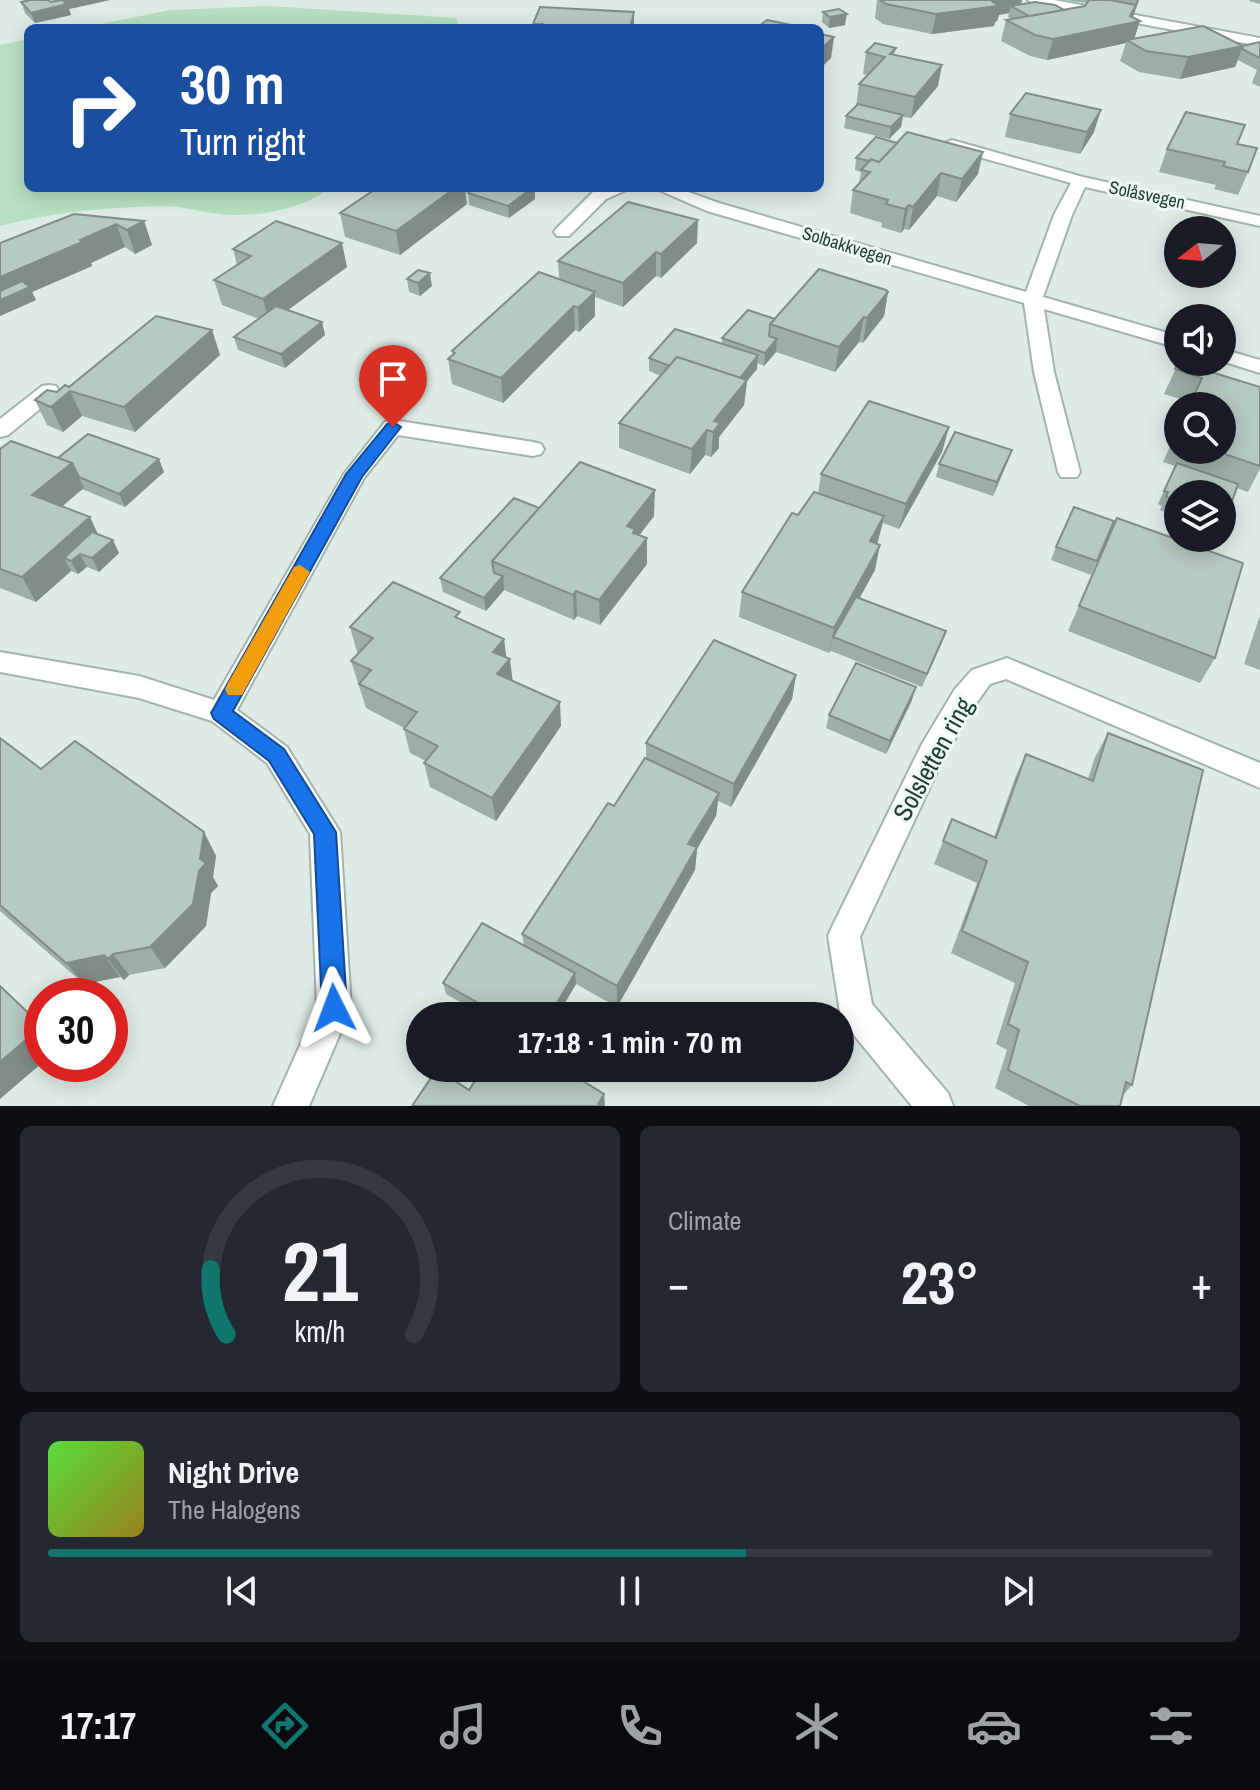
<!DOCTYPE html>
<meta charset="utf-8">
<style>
body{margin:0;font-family:"Archivo Narrow",sans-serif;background:#242831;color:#f1f3f6;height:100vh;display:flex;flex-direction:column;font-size:30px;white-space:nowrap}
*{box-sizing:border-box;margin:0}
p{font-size:26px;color:#9ea1a6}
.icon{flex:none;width:44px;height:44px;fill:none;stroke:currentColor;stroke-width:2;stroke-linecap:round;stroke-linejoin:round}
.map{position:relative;height:1106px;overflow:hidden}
.side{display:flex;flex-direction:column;gap:20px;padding:20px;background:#0d0f14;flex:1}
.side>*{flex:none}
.hud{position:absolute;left:24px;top:24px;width:800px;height:168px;border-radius:12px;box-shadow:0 4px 20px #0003;background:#1a4fa0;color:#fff;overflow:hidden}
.needle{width:52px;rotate:253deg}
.fabs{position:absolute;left:1164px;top:216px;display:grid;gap:16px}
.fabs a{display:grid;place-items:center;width:72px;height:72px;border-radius:50%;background:#171b24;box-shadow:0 4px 20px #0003;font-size:40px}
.speed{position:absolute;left:24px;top:978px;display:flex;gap:16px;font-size:40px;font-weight:700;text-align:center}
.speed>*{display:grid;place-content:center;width:104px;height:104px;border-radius:50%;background:#171b24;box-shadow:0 4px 20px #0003;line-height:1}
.speed .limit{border:12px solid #d22;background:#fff;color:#111}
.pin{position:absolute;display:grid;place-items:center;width:68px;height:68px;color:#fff;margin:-82px -34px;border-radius:50% 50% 50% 0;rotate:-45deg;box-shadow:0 0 8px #0007}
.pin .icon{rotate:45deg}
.me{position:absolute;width:88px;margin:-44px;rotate:357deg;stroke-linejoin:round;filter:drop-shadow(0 0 6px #0008)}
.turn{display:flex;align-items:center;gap:28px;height:168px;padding:0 24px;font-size:36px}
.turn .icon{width:104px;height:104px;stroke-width:2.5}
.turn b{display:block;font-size:56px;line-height:68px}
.big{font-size:60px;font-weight:800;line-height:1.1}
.side .widget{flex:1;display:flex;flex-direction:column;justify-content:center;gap:12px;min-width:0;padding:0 28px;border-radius:12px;background:#242831}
.side .dial{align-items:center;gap:0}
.dial svg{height:208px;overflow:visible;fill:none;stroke:#363941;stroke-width:7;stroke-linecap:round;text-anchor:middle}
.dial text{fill:#f1f3f6;stroke:none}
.song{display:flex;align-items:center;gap:24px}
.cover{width:96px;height:96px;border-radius:12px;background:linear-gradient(135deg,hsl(110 70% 55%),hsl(50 70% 35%))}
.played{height:8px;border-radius:4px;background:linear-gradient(90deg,#0f766e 60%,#363941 60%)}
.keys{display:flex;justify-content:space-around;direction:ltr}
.heat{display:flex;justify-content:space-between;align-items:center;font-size:44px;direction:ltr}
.side .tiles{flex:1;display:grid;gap:20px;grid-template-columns:1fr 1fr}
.widget:last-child{grid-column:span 2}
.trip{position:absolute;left:406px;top:1002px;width:448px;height:80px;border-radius:40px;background:#171b24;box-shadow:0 4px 20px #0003;font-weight:800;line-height:80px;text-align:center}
.tabs{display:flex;height:128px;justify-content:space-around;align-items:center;background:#090b0e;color:#9ea1a6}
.tabs .icon{width:56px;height:56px}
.tabs .selected{color:#0f766e}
.tabs b{font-size:36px;color:#f1f3f6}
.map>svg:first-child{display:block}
.green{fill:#b6e0c1}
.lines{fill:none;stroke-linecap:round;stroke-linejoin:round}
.minor-casing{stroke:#a2b4ad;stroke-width:4}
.minor{fill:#fff;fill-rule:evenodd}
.wall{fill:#9daea7}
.shaded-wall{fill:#808d88}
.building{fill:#b7cac2;stroke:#808d88;stroke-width:2}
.route{fill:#1a73e8;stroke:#114b97;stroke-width:2}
.slow{fill:#f59e0b}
.labels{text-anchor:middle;stroke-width:6;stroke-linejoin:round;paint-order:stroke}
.far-street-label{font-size:18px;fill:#1f3e35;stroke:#f0f8f4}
.near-street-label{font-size:26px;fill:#1f3e35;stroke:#f0f8f4}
</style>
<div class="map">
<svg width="1260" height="1106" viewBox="0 0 1260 1106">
<rect width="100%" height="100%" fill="#dfece6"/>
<g class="green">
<polygon points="269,6 457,18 458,28 81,28 170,10"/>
<path d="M28 39V188H329C305 208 262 216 231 215 206 214 182 205 158 206 102 208 54 212 0 226V45Z"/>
</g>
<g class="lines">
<defs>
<g id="minor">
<polygon points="1028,0 1054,0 1260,38 1260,46 1034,4"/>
<polygon points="952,140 1083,177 1260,216 1260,226 1085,187 1072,215 1043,297 1178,336 1178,348 1044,309 1054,372 1080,472 1077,477 1061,477 1058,472 1034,372 1024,303 707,211 654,188 677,188 719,203 1026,292 1054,215 1071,183 947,148 947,142"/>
<polygon points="606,188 631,188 606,199 569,236 557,236 554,232 557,228 594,191"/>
<polygon points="1222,349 1260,360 1260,373 1222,361"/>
<polygon points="49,385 56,386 59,391 56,396 8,435 0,437 0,419 42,386"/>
<polygon points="393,420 533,442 541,444 544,449 541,454 533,456 398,435 364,478 237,710 287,747 340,832 351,1008 309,1106 273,1106 317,1007 310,834 267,763 212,721 139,698 0,672 0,652 139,676 214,700 344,474 385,422"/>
<polygon points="1007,658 1260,763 1260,788 1006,679 990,684 975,705 943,759 860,937 872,1004 948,1093 953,1106 912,1106 845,1024 840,1012 828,936 833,925 922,744 955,689 972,670"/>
</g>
</defs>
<use href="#minor" class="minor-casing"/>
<use href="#minor" class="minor"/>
</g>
<g class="wall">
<polygon points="52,0 110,0 69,9 71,15 35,23 25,13 21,2 54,2"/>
<polygon points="877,0 1022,0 1021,4 1064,10 1085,6 1087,3 1065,0 1139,0 1132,17 1140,21 1134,39 1242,46 1260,42 1260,87 1252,83 1257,70 1238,60 1235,67 1180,79 1139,72 1120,61 1126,43 1047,60 1030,56 1001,41 1006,20 1012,19 1008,17 1009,13 999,15 997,21 995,22 994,26 932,34 883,24 875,18"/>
<polygon points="1250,0 1260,0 1260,4 1249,1"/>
<polygon points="634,12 634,28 533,28 533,24"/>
<polygon points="823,12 845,25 829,28 822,22"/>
<polygon points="896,48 894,55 938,86 911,118 903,117 901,127 889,139 844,128 846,116 856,106 859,84 868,75 863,74 866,52"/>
<polygon points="1010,114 1094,132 1080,154 1005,137"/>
<polygon points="1237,144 1248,172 1238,195 1214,189 1216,185 1159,172 1167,149"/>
<polygon points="856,158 978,174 956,202 937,196 909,230 904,229 901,233 881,227 882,223 850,213 853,190 859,184 861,172 855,170"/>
<polygon points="475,188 535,188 535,199 509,218 469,205 468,193"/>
<polygon points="467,204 400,255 345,237 340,213"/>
<polygon points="74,214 144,221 152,245 135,254 125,247 91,263 92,266 32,292 36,300 0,316"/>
<polygon points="697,243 661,278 656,276 623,307 595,297 595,316 579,332 575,330 503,403 452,384 448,359 453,355 452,351 559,279 558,261"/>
<polygon points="233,249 347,267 288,310 322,322 325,335 285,368 238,350 234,337 259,319 222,305 214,280 237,265"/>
<polygon points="407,279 432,286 420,296 409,292"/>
<polygon points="888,292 884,316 863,343 859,342 835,372 776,352 764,366 757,363 757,369 747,381 744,405 719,437 719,448 711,457 705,455 690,474 619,448 619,423 661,376 649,371 649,358 722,344 722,338 775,319"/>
<polygon points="212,330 220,355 135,432 82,416 63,432 47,425 35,400"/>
<polygon points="1179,362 1260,387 1260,469 1248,492 1237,488 1228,513 1222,524 1222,494 1178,494 1178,517 1160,510 1162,506 1158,504 1175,466 1163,462 1178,429 1178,450 1222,450 1190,402 1164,394"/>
<polygon points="949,427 942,452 899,529 883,523 877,544 875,570 859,598 946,631 941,644 922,687 831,651 829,653 739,617 742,592 798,515 818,493 821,474"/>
<polygon points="0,449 58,458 164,472 125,507 82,489 62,507 98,534 119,553 99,572 87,567 78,574 71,571 36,602 0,588"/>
<polygon points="1012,450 1007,463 993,496 936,477 939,464"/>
<polygon points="539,508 654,516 639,535 647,564 600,625 577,616 574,620 504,590 486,611 443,592 440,578"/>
<polygon points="1117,518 1215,658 1200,683 1068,631"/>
<polygon points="1114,521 1091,575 1051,560 1056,547"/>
<polygon points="1260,615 1260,670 1244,664"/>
<polygon points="461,620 504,639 506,658 512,680 561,726 496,821 430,787 424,763 426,761 410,753 404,729 404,728 366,708 351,661 359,653 357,652 350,627"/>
<polygon points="796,675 792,699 731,807 718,801 716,816 697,849 695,870 617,1007 576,984 557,1016 485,1016 446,994 443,983 524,946 522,934 614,806 646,759 646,743"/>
<polygon points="912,700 886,754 826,728 829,715"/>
<polygon points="1108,733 1132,1085 1123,1095 1120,1106 1029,1106 995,1088 1007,1050 996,1044 1015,983 951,953 977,883 934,864 952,819 994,837 1015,778 1026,754 1088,779 1095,757"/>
<polygon points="0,738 41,769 204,832 216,856 213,877 218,886 211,893 206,926 165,968 129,975 124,980 120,977 84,984 0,911"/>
</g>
<g class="shaded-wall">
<polygon points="58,0 110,0 69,9 71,15 35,23 31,13"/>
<polygon points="994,0 1022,0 1019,11 1011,6 1009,13 999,15 997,21 995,22 994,26 932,34 936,14"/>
<polygon points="1137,0 1139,0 1131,23 1140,21 1133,42 1127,40 1126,43 1047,60 1053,39 1134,8"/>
<polygon points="634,12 634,28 630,28"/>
<polygon points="847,14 845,25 829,28 830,17"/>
<polygon points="834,37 831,58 820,69 820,50"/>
<polygon points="1243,46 1235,67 1180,79 1188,57"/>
<polygon points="942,65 938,86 911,118 915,97"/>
<polygon points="1101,110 1094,132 1080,154 1087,132"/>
<polygon points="903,115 901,127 889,139 891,127"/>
<polygon points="983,152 978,174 956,202 962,179"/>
<polygon points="941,173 937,196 909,230 913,207"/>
<polygon points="455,188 465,188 467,204 400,255 396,231"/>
<polygon points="532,188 535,188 535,199 509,218 508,206"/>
<polygon points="909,205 904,229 901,233 905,209"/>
<polygon points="698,220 697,243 661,278 661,254"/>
<polygon points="144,221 152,245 135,254 127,230"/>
<polygon points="116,224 125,247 91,263 92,266 32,292 36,300 0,316 0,277"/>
<polygon points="342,243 347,267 270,323 263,299"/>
<polygon points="656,252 656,276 623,307 623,283"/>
<polygon points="430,273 432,286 420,296 418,283"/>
<polygon points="595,292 595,316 579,332 578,308"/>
<polygon points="888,292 884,316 863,343 867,318"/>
<polygon points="574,306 575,330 503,403 501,378"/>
<polygon points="864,317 859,342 835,372 839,347"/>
<polygon points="322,322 325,335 285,368 281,354"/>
<polygon points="212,330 220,355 135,432 124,407"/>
<polygon points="777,339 776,352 764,366 765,353"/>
<polygon points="758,355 757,369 747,381 744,405 719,437 719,448 711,457 714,421 733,388"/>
<polygon points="70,391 82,416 63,432 51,407"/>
<polygon points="949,427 942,452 899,529 906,504"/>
<polygon points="707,430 705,455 690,474 692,449"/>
<polygon points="1012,450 1007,463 993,496 997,482"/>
<polygon points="159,459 164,472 125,507 119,494"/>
<polygon points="72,463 84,488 45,520 32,495"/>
<polygon points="655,490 654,516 635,541 647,538 647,564 600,625 599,600 627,526"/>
<polygon points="884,516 878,541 865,566 870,541"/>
<polygon points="90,517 102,543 80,554 87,567 78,574 71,561 64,558 71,571 36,602 22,577"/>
<polygon points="113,540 119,553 99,572 92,558"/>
<polygon points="880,545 875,570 837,639 833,637 829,653 834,628"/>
<polygon points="503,576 504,590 486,611 484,598"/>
<polygon points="576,591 577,616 574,620 573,595"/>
<polygon points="504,639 507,663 510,659 513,684 501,698 493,652"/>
<polygon points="796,675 792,699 731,807 734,784"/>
<polygon points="916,687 912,700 886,754 890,741"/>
<polygon points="560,702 561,726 496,821 492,798"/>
<polygon points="719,793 716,816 697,849 695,870 617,1007 617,986 688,844"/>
<polygon points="204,832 216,856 213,877 218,886 211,893 206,926 165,968 150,947 200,859"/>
<polygon points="113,954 129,975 124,980 108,959"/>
<polygon points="104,955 120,977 84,984 66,963"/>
<polygon points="575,973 576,984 557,1016 549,1016"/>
<polygon points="42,1027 42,1063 0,1099 0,1062"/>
<polygon points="604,1094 605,1106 597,1106"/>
</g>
<g class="building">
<polygon points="31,0 48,0 51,2 62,0 67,4 31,13 21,2"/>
<polygon points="880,0 1001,0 1002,1 993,2 998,6 936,14 886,4"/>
<polygon points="1089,0 1110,0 1136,5 1130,16 1140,21 1053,39 1035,35 1006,20 1085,6"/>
<polygon points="1035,2 1055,5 1064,10 1029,16 1011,6"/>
<polygon points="540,7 634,12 630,28 539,28 542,24 533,24"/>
<polygon points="839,9 847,14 830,17 823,12"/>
<polygon points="767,20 791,25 789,28 757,28"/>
<polygon points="1203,26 1243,46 1188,57 1146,51 1127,40"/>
<polygon points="820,34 834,37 820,50"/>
<polygon points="1260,42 1260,58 1242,49 1243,46 1242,46"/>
<polygon points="875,43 896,48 890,54 942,65 915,97 859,84 885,57 866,52"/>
<polygon points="1026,93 1101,110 1087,132 1010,114"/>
<polygon points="858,104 903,115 891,127 846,116"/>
<polygon points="1186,112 1245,125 1237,144 1257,148 1248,172 1223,166 1225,162 1167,149"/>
<polygon points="907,132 983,152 962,179 941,173 913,207 909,205 905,209 886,204 888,200 853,190 870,172 861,170 871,159 879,162"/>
<polygon points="876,137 897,143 879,162 871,159 870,161 856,158"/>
<polygon points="377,188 455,188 396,231 340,213"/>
<polygon points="475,188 532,188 508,206 468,193"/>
<polygon points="628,202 698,220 661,254 656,252 623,283 558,261"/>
<polygon points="74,214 144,221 127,230 116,224 80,240 82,242 0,277 0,243"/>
<polygon points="276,221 342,243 263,299 214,280 251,256 233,249"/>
<polygon points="819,269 886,290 888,292 867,318 864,317 839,347 770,324"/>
<polygon points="418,270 430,273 418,283 407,279"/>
<polygon points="539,272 595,292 578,308 574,306 501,378 448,359 455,353 452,351"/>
<polygon points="22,281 30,287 0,300 0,291"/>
<polygon points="276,306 322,322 281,354 234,337"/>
<polygon points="748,310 775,319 770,324 769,336 777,339 765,353 722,338"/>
<polygon points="156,316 212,330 124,407 70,391 51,407 35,400 47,390 57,392 65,385 69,387"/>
<polygon points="675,329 758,355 740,378 677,357 670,366 649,358"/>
<polygon points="677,357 747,380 714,421 720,423 713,432 707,430 692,449 619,423"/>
<polygon points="1179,362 1212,362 1216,363 1211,372 1260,387 1260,466 1213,450 1222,450 1222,406 1189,406 1202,378 1175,369"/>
<polygon points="869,401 949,427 906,504 821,474"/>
<polygon points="955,432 1012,450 997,482 939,464"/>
<polygon points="88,434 159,459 119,494 79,477 72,463 58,458"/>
<polygon points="11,441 72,463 32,495 90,517 22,577 0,569 0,449"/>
<polygon points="580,462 655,490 627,526 635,529 633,533 647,538 599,600 576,591 573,595 492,561"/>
<polygon points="1177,463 1238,484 1228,513 1225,512 1222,517 1222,494 1178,494 1178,501 1166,497 1168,492 1164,491"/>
<polygon points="814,492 884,516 870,541 880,545 834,628 742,592 792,513 798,515"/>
<polygon points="514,498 539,508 492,561 494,573 503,576 484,598 440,578"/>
<polygon points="1074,507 1114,521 1097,561 1056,547"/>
<polygon points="1117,518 1243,563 1215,658 1079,606"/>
<polygon points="92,532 113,540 92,558 80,554 71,561 64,558"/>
<polygon points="393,582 460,612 455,617 504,639 493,652 510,659 497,674 560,702 492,798 424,763 438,746 404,729 417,712 359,684 371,670 351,661 373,638 350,627"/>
<polygon points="856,597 946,631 927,674 833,637"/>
<polygon points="714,640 796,675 734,784 646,743"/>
<polygon points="856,663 916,687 890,741 829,715"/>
<polygon points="1108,733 1203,770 1132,1085 1126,1082 1120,1106 1080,1106 1008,1070 1019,1030 1008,1024 1028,962 962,931 987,861 943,841 952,819 996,838 1026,754 1093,781"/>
<polygon points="0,738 41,769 75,741 204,832 200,859 206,863 199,871 193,904 150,947 113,954 108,959 104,955 66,963 0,905"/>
<polygon points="645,758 719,793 688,844 697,847 617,986 522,934 608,803 614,806"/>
<polygon points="482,923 575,973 549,1016 501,1016 443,983"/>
<polygon points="0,986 42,1026 0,1062"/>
<polygon points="483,1068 562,1068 604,1094 597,1106 412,1106 437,1069 469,1090"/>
</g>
<polygon class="route" points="393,422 401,427 362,477 233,711 284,749 336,832 347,1008 343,1017 334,1021 325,1017 322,1008 314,834 269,761 214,719 211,713 346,474 387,424"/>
<polygon class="slow" points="300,565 310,572 242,695 228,695 225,689 228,683 294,567"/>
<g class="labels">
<g class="far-street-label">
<text transform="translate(1147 195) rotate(12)" y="6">Solåsvegen</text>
<text transform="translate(847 246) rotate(17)" y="6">Solbakkvegen</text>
</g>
<g class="near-street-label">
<text transform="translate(933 759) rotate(-61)" y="9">Solsletten ring</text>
</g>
</g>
</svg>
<div class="fabs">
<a><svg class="needle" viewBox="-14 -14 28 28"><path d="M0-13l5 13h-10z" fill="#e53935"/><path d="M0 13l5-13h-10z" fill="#9ea1a6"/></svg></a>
<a><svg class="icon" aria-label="sound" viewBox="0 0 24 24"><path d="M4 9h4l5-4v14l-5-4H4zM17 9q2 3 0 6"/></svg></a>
<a><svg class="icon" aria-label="search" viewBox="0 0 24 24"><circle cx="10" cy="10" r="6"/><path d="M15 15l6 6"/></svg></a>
<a><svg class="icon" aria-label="layers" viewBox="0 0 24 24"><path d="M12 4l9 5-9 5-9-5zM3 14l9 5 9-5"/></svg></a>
</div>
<div class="speed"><div class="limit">30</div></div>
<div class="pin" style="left:393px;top:427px;background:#d93025"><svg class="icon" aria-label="arrive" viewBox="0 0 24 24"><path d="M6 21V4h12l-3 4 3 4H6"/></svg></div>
<svg class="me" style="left:334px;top:1008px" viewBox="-20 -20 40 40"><path d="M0-17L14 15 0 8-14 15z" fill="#1a73e8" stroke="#fff" stroke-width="4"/></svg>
<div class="trip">17:18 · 1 min · 70 m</div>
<div class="hud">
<div class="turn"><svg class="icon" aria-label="right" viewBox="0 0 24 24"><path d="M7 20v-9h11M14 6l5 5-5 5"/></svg><div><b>30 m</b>Turn right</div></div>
</div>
</div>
<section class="side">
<div class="tiles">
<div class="widget dial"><svg viewBox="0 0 100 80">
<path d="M14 69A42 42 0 1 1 86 69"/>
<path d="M14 69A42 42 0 0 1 8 44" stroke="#0f766e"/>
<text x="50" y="56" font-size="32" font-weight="700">21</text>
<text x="50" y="72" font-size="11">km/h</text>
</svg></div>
<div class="widget"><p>Climate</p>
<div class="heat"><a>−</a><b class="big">23°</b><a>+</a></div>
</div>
<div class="widget">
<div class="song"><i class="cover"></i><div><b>Night Drive</b><p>The Halogens</p></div></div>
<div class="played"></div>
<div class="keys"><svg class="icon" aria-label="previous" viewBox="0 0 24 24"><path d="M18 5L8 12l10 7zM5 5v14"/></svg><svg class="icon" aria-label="pause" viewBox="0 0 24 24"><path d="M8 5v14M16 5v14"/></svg><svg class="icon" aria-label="next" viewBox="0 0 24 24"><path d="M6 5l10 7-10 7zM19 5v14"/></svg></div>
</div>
</div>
</section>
<nav class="tabs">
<b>17:17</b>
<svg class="icon selected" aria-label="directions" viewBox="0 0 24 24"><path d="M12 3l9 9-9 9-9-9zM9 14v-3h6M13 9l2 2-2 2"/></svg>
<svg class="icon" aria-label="music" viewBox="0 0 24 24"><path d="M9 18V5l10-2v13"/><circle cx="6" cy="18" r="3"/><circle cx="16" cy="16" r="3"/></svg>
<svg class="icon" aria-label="phone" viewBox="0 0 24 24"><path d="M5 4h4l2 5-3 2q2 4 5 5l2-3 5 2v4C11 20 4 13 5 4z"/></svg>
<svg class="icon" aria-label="climate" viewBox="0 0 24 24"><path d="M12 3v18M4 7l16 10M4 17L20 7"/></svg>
<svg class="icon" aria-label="car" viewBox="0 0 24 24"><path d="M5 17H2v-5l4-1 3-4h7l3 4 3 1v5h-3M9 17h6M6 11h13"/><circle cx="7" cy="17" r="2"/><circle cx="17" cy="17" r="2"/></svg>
<svg class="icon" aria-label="filters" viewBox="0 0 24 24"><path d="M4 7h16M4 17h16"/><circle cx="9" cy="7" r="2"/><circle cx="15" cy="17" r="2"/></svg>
</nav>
